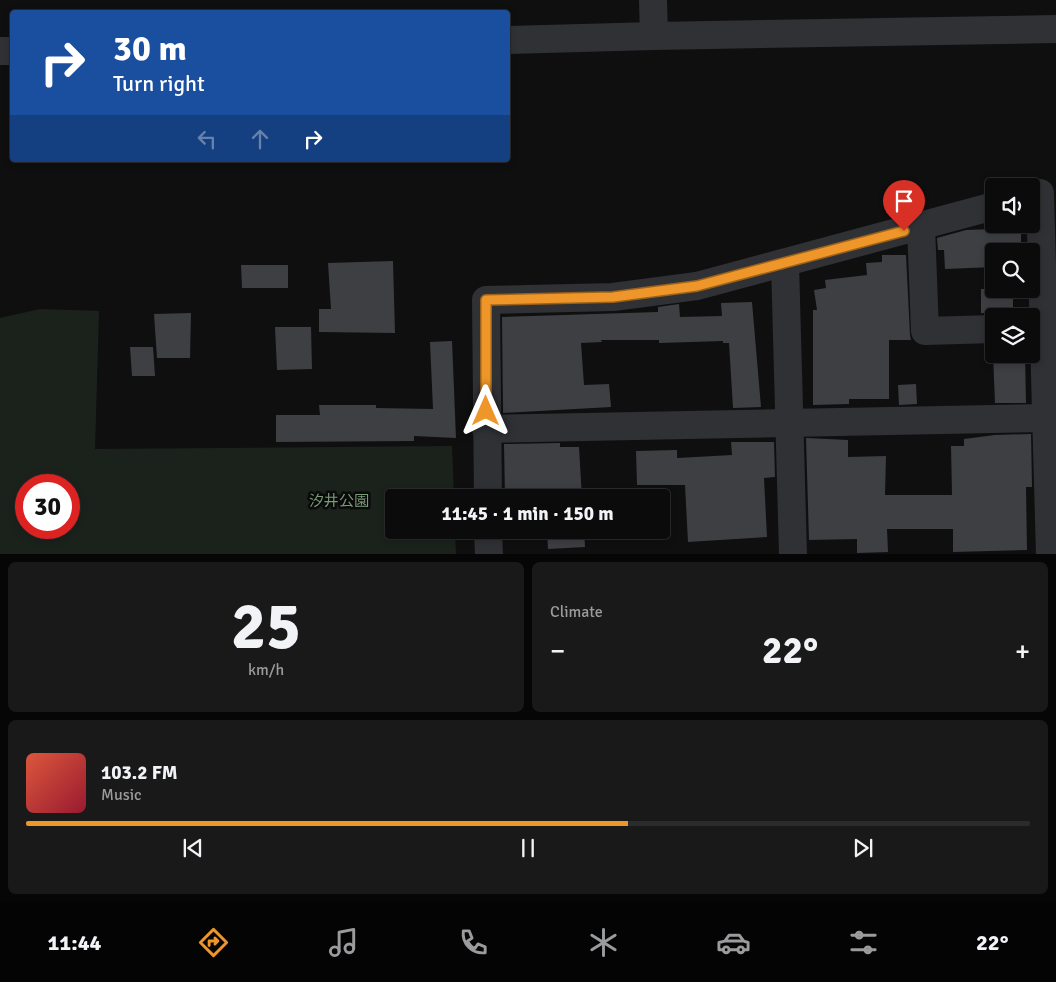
<!DOCTYPE html>
<meta charset="utf-8">
<style>
body{margin:0;font-family:Signika,"Noto Sans JP",sans-serif;background:#19191a;color:#f1f3f6;height:100vh;display:flex;flex-direction:column;font-size:19px;white-space:nowrap}
*{box-sizing:border-box;margin:0}
p{font-size:16px;color:#9a9b9d}
.icon{flex:none;width:28px;height:28px;fill:none;stroke:currentColor;stroke-width:2;stroke-linecap:round;stroke-linejoin:round}
.map{position:relative;height:554px;overflow:hidden}
.drawer{display:flex;flex-direction:column;gap:8px;padding:8px;background:#060607;flex:1}
.drawer>*{flex:none}
.banner{position:absolute;left:10px;top:10px;width:500px;height:152px;border-radius:5px;box-shadow:0 2px 8px #0003,0 0 0 1px #2b2b2d;background:#1a4fa0;color:#fff;overflow:hidden}
.tools{position:absolute;left:985px;top:178px;display:grid;gap:10px}
.tools a{display:grid;place-items:center;width:55px;height:55px;border-radius:5px;background:#0b0b0c;box-shadow:0 2px 8px #0003,0 0 0 1px #2b2b2d;font-size:25px}
.speed{position:absolute;left:15px;top:474px;display:flex;gap:10px;font-size:25px;font-weight:700;text-align:center}
.speed>*{display:grid;place-content:center;width:65px;height:65px;border-radius:50%;background:#0b0b0c;box-shadow:0 2px 8px #0003,0 0 0 1px #2b2b2d;line-height:1}
.speed .limit{border:8px solid #d22;background:#fff;color:#111}
.pin{position:absolute;display:grid;place-items:center;width:42px;height:42px;color:#fff;margin:-51px -21px;border-radius:50% 50% 50% 0;rotate:-45deg;box-shadow:0 0 5px #0007}
.pin .icon{rotate:45deg}
.me{position:absolute;width:55px;margin:-28px;rotate:0deg;stroke-linejoin:round;filter:drop-shadow(0 0 4px #0008)}
.turn{display:flex;align-items:center;gap:18px;height:105px;padding:0 20px;font-size:22px}
.turn .icon{width:65px;height:65px;stroke-width:2.5}
.turn b{display:block;font-size:35px;line-height:42px}
.lanes{display:flex;align-items:center;height:48px;padding:0 20px;background:#0003;justify-content:center;gap:25px;direction:ltr}
.lanes .off{opacity:.35}
.big{font-size:38px;font-weight:800;line-height:1.1}
.drawer .tile{flex:1;display:flex;flex-direction:column;justify-content:center;gap:8px;min-width:0;padding:0 18px;border-radius:8px;background:#19191a}
.drawer .dial{align-items:center;gap:0}
.dial b{font-size:65px;line-height:1}
.song{display:flex;align-items:center;gap:15px}
.cover{width:60px;height:60px;border-radius:8px;background:linear-gradient(135deg,hsl(10 70% 55%),hsl(350 70% 35%))}
.played{height:5px;border-radius:2px;background:linear-gradient(90deg,#ee9629 60%,#2b2b2d 60%)}
.keys{display:flex;justify-content:space-around;direction:ltr}
.heat{display:flex;justify-content:space-between;align-items:center;font-size:28px;direction:ltr}
.drawer .tiles{flex:1;display:grid;gap:8px;grid-template-columns:1fr 1fr}
.tile:last-child{grid-column:span 2}
.trip{position:absolute;left:385px;top:489px;width:285px;height:50px;border-radius:5px;background:#0b0b0c;box-shadow:0 2px 8px #0003,0 0 0 1px #2b2b2d;font-weight:800;line-height:50px;text-align:center}
.tab-bar{display:flex;height:80px;justify-content:space-around;align-items:center;background:#040405;color:#9a9b9d}
.tab-bar .icon{width:35px;height:35px}
.tab-bar .on{color:#ee9629}
.tab-bar b{font-size:22px;color:#f1f3f6}
.map>svg:first-child{display:block}
.green{fill:#1b221c;fill-rule:evenodd}
.building{fill:#3e3f43}
.lines{fill:none;stroke-linecap:round;stroke-linejoin:round}
.minor{stroke:#303135;stroke-width:28}
.route-casing{stroke:#9b621b;stroke-width:12}
.route{stroke:#ee9629;stroke-width:9}
.labels{text-anchor:middle;stroke-width:5;stroke-linejoin:round;paint-order:stroke}
.park-label{font-size:15px;fill:#799c77;stroke:#0a0a0b}
</style>
<div class="map">
<svg width="1056" height="555" viewBox="0 0 1056 555">
<rect width="100%" height="100%" fill="#0f0f10"/>
<path class="green" d="M40 309 99 311 95 449 452 446 454 497 394 498V530H455L456 554H0V318ZM26 485H69V528H26Z"/>
<g class="building">
<polygon points="1021,228 1021,251 994,251 994,267 945,269 944,250 938,250 937,238 966,230"/>
<polygon points="882,255 906,255 910,335 911,340 889,340 889,399 849,399 849,404 813,405 813,310 817,310 814,290 826,288 825,280 867,275 866,263 882,262"/>
<polygon points="393,261 395,333 319,332 319,309 331,309 328,263"/>
<polygon points="241,265 288,265 288,288 242,288"/>
<polygon points="981,289 1013,289 1013,314 981,313"/>
<polygon points="752,302 761,407 733,408 729,343 723,343 723,341 659,343 659,340 601,340 602,342 581,343 584,385 609,384 611,407 503,413 502,317 658,312 658,307 679,304 680,317 722,316 721,303"/>
<polygon points="191,313 190,358 157,358 154,314"/>
<polygon points="275,327 311,327 312,369 277,370"/>
<polygon points="452,341 456,438 414,436 414,441 276,442 276,415 320,415 319,405 376,405 376,408 433,409 430,342"/>
<polygon points="130,347 153,347 155,376 132,376"/>
<polygon points="993,354 1025,354 1026,403 995,403"/>
<polygon points="916,384 917,404 899,405 898,385"/>
<polygon points="1031,434 1032,487 1026,487 1027,550 953,552 953,529 887,529 888,552 857,553 857,539 809,540 806,438 848,440 848,457 886,456 885,495 952,495 951,446 964,446 964,439 995,435"/>
<polygon points="731,442 774,442 775,477 764,478 767,537 688,542 685,485 637,485 636,451 677,450 677,458 732,455"/>
<polygon points="560,443 560,447 579,447 582,498 505,498 504,444"/>
<polygon points="547,530 584,530 585,547 548,549"/>
</g>
<g class="lines">
<g class="minor">
<polyline points="653,0 654,36 1056,29"/>
<polyline points="508,40 654,36"/>
<polyline points="0,51 12,51"/>
<polyline points="1040,193 1050,555"/>
<polyline points="921,226 925,331 994,329"/>
<polyline points="785,263 793,555"/>
<polyline points="486,429 1046,418"/>
<polyline points="488,498 486,300 613,297 697,286 994,206"/>
<polyline points="488,530 489,555"/>
</g>
</g>
<g class="lines">
<defs>
<polyline id="route" points="486,411 486,300 613,297 697,286 904,231"/>
</defs>
<use href="#route" class="route-casing"/>
<use href="#route" class="route"/>
</g>
<g class="labels">
<g class="park-label">
<text x="339" y="506">汐井公園</text>
</g>
</g>
</svg>
<div class="tools">
<a><svg class="icon" aria-label="sound" viewBox="0 0 24 24"><path d="M4 9h4l5-4v14l-5-4H4zM17 9q2 3 0 6"/></svg></a>
<a><svg class="icon" aria-label="search" viewBox="0 0 24 24"><circle cx="10" cy="10" r="6"/><path d="M15 15l6 6"/></svg></a>
<a><svg class="icon" aria-label="layers" viewBox="0 0 24 24"><path d="M12 4l9 5-9 5-9-5zM3 14l9 5 9-5"/></svg></a>
</div>
<div class="speed"><div class="limit">30</div></div>
<div class="pin" style="left:904px;top:231px;background:#d93025"><svg class="icon" aria-label="arrive" viewBox="0 0 24 24"><path d="M6 21V4h12l-3 4 3 4H6"/></svg></div>
<svg class="me" style="left:486px;top:411px" viewBox="-20 -20 40 40"><path d="M0-17L14 15 0 8-14 15z" fill="#ee9629" stroke="#fff" stroke-width="4"/></svg>
<div class="trip">11:45 · 1 min · 150 m</div>
<div class="banner">
<div class="turn"><svg class="icon" aria-label="right" viewBox="0 0 24 24"><path d="M7 20v-9h11M14 6l5 5-5 5"/></svg><div><b>30 m</b>Turn right</div></div>
<div class="lanes"><svg class="icon off" aria-label="left" viewBox="0 0 24 24"><path d="M17 20v-9H6M10 6l-5 5 5 5"/></svg><svg class="icon off" aria-label="ahead" viewBox="0 0 24 24"><path d="M12 20V5M6 11l6-6 6 6"/></svg><svg class="icon" aria-label="right" viewBox="0 0 24 24"><path d="M7 20v-9h11M14 6l5 5-5 5"/></svg></div>
</div>
</div>
<section class="drawer">
<div class="tiles">
<div class="tile dial"><b>25</b><p>km/h</p></div>
<div class="tile"><p>Climate</p>
<div class="heat"><a>−</a><b class="big">22°</b><a>+</a></div>
</div>
<div class="tile">
<div class="song"><i class="cover"></i><div><b>103.2 FM</b><p>Music</p></div></div>
<div class="played"></div>
<div class="keys"><svg class="icon" aria-label="previous" viewBox="0 0 24 24"><path d="M18 5L8 12l10 7zM5 5v14"/></svg><svg class="icon" aria-label="pause" viewBox="0 0 24 24"><path d="M8 5v14M16 5v14"/></svg><svg class="icon" aria-label="next" viewBox="0 0 24 24"><path d="M6 5l10 7-10 7zM19 5v14"/></svg></div>
</div>
</div>
</section>
<nav class="tab-bar">
<b>11:44</b>
<svg class="icon on" aria-label="directions" viewBox="0 0 24 24"><path d="M12 3l9 9-9 9-9-9zM9 14v-3h6M13 9l2 2-2 2"/></svg>
<svg class="icon" aria-label="music" viewBox="0 0 24 24"><path d="M9 18V5l10-2v13"/><circle cx="6" cy="18" r="3"/><circle cx="16" cy="16" r="3"/></svg>
<svg class="icon" aria-label="phone" viewBox="0 0 24 24"><path d="M5 4h4l2 5-3 2q2 4 5 5l2-3 5 2v4C11 20 4 13 5 4z"/></svg>
<svg class="icon" aria-label="climate" viewBox="0 0 24 24"><path d="M12 3v18M4 7l16 10M4 17L20 7"/></svg>
<svg class="icon" aria-label="car" viewBox="0 0 24 24"><path d="M5 17H2v-5l4-1 3-4h7l3 4 3 1v5h-3M9 17h6M6 11h13"/><circle cx="7" cy="17" r="2"/><circle cx="17" cy="17" r="2"/></svg>
<svg class="icon" aria-label="filters" viewBox="0 0 24 24"><path d="M4 7h16M4 17h16"/><circle cx="9" cy="7" r="2"/><circle cx="15" cy="17" r="2"/></svg>
<b>22°</b>
</nav>
